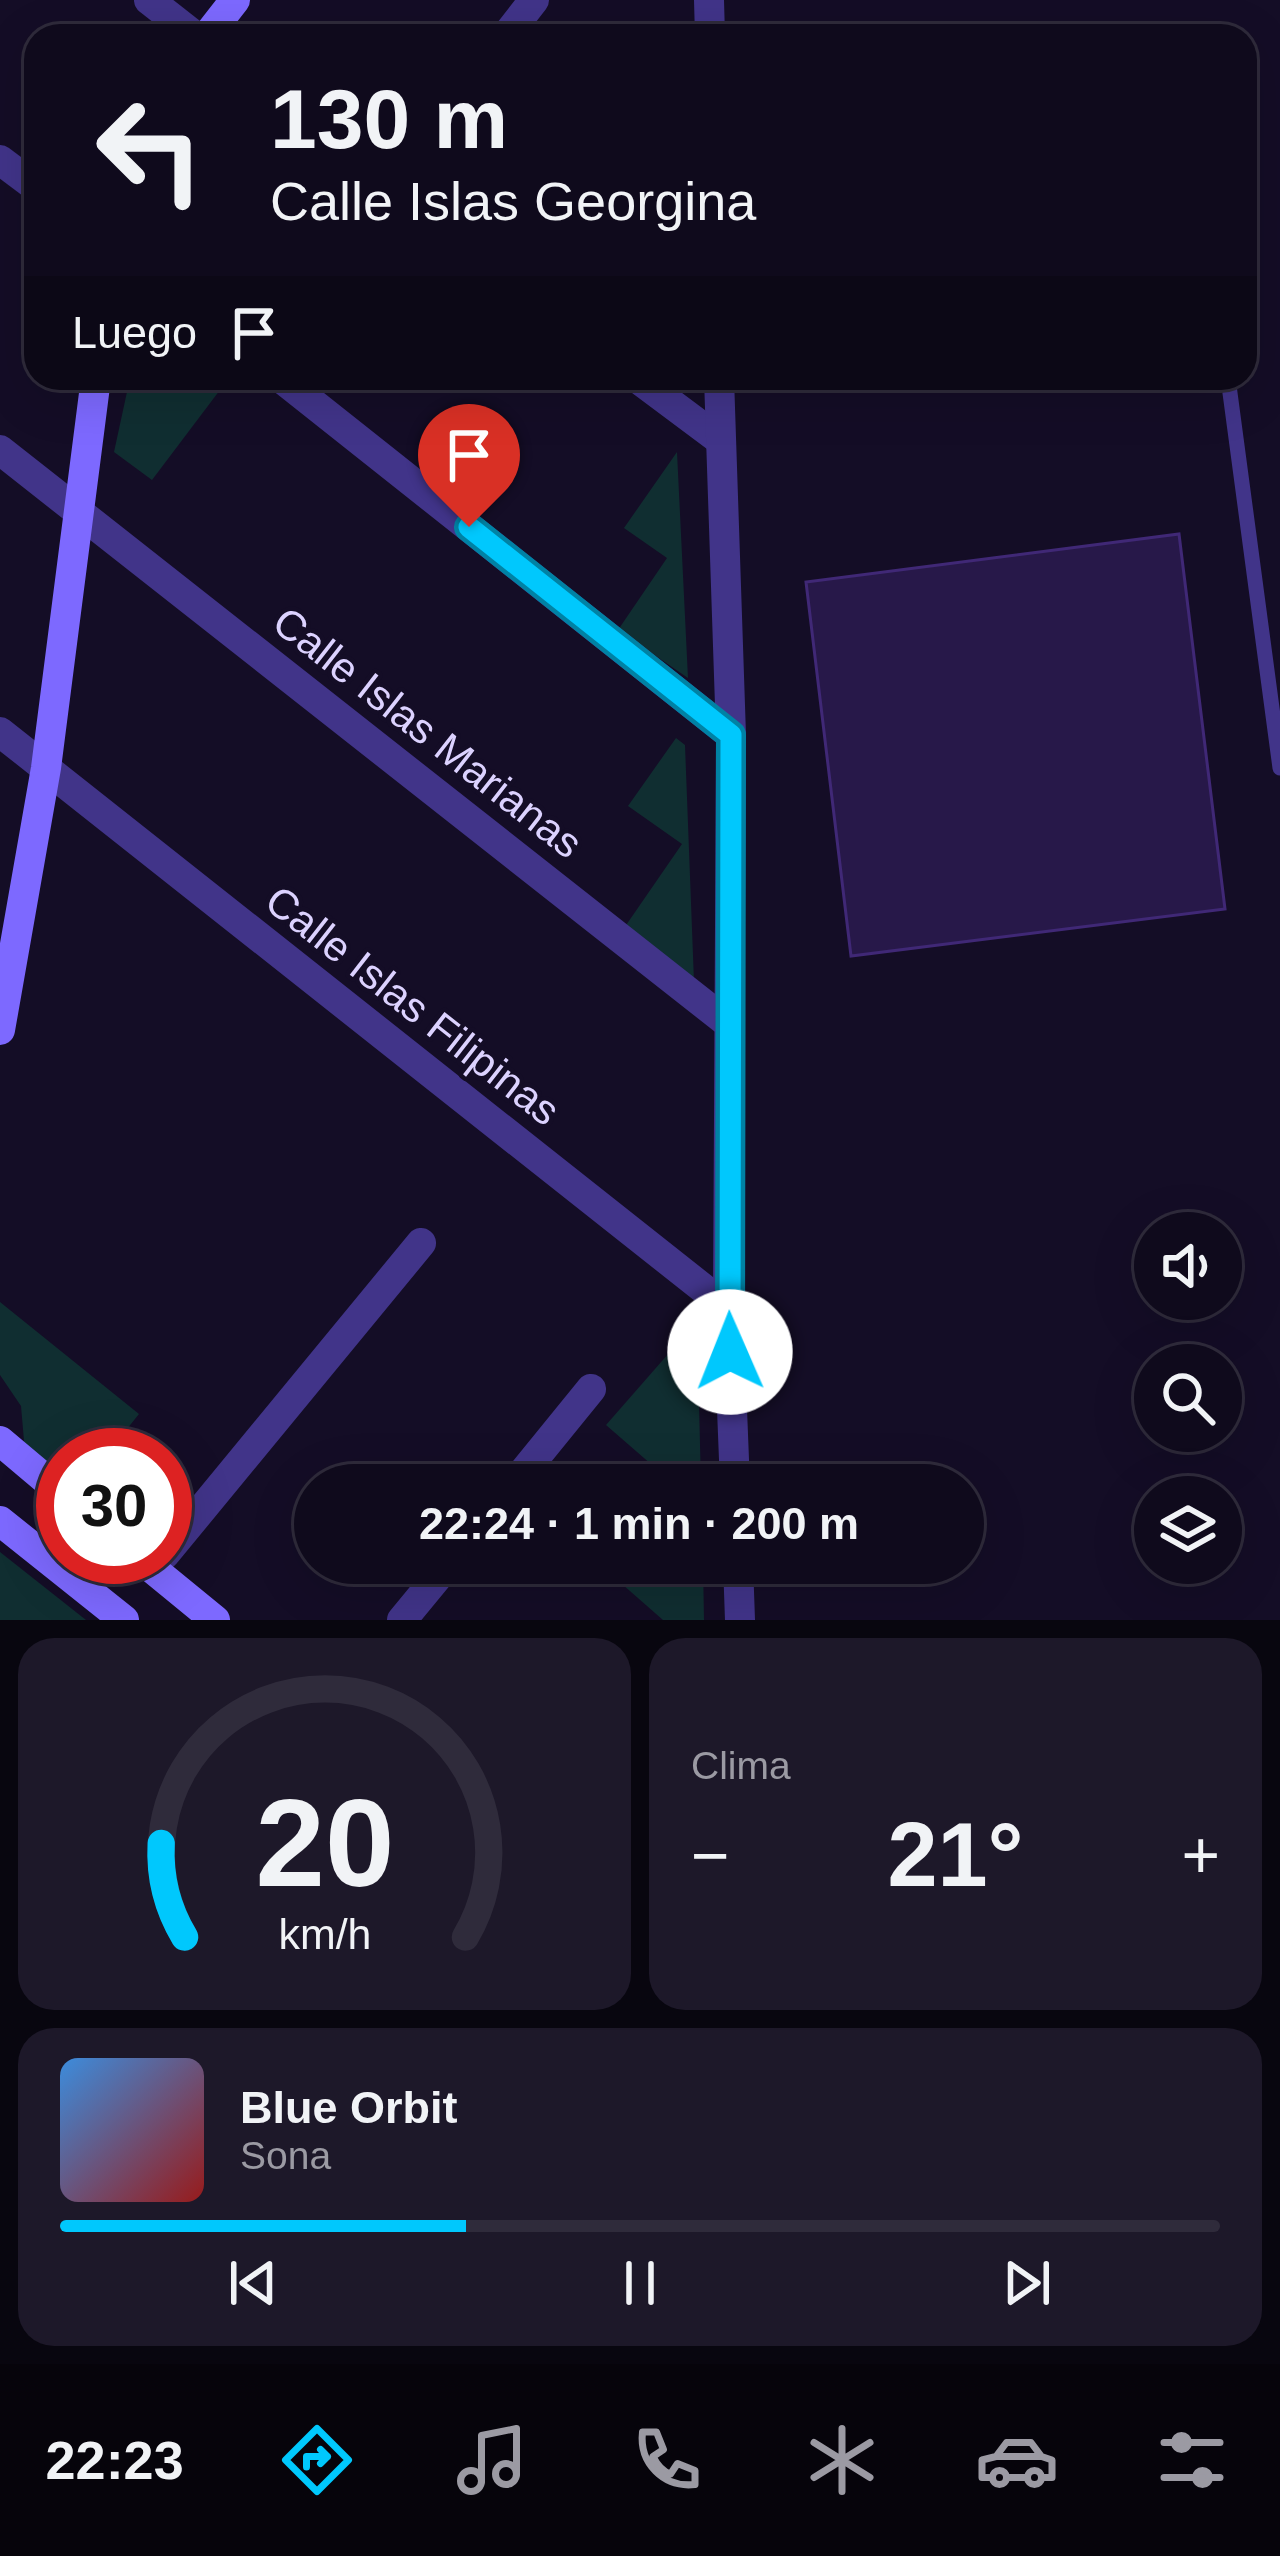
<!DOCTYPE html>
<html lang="es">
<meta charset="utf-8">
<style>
body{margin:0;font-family:Arial,sans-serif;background:#1d1829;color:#f1f3f6;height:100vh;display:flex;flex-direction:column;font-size:45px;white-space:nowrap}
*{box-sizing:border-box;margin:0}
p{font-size:39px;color:#9b9aa3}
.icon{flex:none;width:66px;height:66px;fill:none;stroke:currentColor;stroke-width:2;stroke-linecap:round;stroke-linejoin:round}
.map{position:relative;height:1620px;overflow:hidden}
.details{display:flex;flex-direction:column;gap:18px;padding:18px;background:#08060f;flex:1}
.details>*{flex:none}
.top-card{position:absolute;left:24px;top:24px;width:1233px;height:366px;border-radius:36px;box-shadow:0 12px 48px #0002,0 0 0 3px #2f2b3b;background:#0f0a1c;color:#f1f3f6;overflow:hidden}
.controls{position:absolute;left:1134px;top:1212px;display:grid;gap:24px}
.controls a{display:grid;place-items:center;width:108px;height:108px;border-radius:50%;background:#0f0a1c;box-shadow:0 12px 48px #0002,0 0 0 3px #2f2b3b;font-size:60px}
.speed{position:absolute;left:36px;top:1428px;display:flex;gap:24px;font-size:60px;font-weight:700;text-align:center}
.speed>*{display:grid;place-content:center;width:156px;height:156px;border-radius:50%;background:#0f0a1c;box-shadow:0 12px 48px #0002,0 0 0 3px #2f2b3b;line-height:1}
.speed .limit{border:18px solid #d22;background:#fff;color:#111}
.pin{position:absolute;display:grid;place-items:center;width:102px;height:102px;color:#fff;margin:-123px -51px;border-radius:50% 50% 50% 0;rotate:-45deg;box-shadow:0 0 12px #0007}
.pin .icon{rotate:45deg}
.me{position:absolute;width:132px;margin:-66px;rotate:359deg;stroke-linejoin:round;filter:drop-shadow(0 0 9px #0008)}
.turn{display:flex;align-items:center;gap:42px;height:252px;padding:0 48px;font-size:54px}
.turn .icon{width:156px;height:156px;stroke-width:2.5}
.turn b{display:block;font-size:84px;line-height:102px}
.then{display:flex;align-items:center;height:114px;padding:0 48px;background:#0003;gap:24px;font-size:45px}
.big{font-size:90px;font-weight:700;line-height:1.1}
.details .widget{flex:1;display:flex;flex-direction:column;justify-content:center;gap:18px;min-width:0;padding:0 42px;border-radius:36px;background:#1d1829}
.details .dial{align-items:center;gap:0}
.dial svg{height:312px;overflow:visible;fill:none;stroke:#2f2b3b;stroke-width:7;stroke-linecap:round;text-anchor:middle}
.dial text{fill:#f1f3f6;stroke:none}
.song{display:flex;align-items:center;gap:36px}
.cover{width:144px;height:144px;border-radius:18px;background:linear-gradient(135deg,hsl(210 70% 55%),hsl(0 70% 35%))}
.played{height:12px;border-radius:6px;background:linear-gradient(90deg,#00c8fd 35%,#2f2b3b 35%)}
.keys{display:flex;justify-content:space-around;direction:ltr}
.heat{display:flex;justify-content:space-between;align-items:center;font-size:66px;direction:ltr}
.details .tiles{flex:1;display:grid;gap:18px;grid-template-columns:1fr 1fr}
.widget:last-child{grid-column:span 2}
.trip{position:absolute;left:294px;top:1464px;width:690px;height:120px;border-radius:60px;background:#0f0a1c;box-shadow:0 12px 48px #0002,0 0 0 3px #2f2b3b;font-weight:700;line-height:120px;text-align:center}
.dock{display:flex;height:192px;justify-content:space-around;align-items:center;background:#06040b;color:#9b9aa3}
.dock .icon{width:84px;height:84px}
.dock .on{color:#00c8fd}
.dock b{font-size:54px;color:#f1f3f6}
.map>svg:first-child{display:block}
.green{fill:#102e31}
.building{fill:#271849;stroke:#402876;stroke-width:3}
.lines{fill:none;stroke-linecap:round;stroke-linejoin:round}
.lane{stroke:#413489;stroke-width:15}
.street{stroke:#413489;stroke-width:30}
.secondary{stroke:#7d69ff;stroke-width:30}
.route-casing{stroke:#0082a4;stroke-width:30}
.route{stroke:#00c8fd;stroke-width:21}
.labels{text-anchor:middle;stroke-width:9;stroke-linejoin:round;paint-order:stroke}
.street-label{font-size:42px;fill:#dcd2ff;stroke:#140d26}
</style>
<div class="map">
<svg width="1280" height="1620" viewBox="0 0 1280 1620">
<rect width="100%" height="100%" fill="#140d26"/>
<g class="green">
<polygon points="130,378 229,378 152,480 114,452"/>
<polygon points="677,452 688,678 618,630 667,558 624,528"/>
<polygon points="676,738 685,745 694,981 622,931 682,844 628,806"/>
<polygon points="0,1302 139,1414 106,1455 63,1455 63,1483 25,1452 21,1406 0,1375"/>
<polygon points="697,1321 701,1485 661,1485 667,1478 606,1425"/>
<polygon points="0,1552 86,1620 0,1620"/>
<polygon points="598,1563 703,1563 704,1620 663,1620"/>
</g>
<polygon class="building" points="1179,534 1225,909 851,956 806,582"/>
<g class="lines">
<polyline class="lane" points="1228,378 1280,768"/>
<g class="street">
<polyline points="149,0 195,36"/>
<polyline points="709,0 710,36"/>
<polyline points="506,36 534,0"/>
<polyline points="0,160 36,187"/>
<polyline points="281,378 731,735"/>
<polyline points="637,378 720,440"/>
<polyline points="719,378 731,735 728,1308 735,1485"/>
<polyline points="0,450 728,1023"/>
<polyline points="0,732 728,1308"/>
<polyline points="513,1485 591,1389"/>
<polyline points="165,1554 421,1243"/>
<polyline points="738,1563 740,1620"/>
<polyline points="402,1620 449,1563"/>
</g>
<g class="secondary">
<polyline points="207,36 235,0"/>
<polyline points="0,1030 46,768 96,378"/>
<polyline points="0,1441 63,1494"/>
<polyline points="0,1521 124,1620"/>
<polyline points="138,1557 215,1620"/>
</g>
</g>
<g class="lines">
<defs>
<polyline id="route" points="469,527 731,735 730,1352"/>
</defs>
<use href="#route" class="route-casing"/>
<use href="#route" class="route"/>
</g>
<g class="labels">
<g class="street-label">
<text transform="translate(428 732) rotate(38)" y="15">Calle Islas Marianas</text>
<text transform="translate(413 1005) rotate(38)" y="15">Calle Islas Filipinas</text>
</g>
</g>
</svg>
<div class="controls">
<a><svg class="icon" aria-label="sound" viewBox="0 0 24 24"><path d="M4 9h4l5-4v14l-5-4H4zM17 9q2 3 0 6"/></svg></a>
<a><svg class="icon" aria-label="search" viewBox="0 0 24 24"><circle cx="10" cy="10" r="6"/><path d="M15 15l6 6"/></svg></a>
<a><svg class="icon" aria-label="layers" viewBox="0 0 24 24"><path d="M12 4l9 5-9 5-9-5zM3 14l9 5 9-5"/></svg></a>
</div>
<div class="speed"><div class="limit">30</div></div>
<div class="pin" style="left:469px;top:527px;background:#d93025"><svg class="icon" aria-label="arrive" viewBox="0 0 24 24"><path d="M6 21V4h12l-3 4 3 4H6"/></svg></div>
<svg class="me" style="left:730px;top:1352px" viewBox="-20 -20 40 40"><circle r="19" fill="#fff"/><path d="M0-13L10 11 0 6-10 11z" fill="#00c8fd"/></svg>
<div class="trip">22:24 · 1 min · 200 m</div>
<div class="top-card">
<div class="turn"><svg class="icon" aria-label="left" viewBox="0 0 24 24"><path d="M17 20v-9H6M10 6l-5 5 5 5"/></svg><div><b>130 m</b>Calle Islas Georgina</div></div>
<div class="then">Luego<svg class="icon" aria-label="arrive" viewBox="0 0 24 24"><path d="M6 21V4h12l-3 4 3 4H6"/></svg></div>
</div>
</div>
<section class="details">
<div class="tiles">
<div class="widget dial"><svg viewBox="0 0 100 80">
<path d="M14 69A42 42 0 1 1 86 69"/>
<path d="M14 69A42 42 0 0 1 8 45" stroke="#00c8fd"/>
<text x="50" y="56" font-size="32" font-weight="700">20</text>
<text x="50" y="72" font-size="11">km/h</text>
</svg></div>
<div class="widget"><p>Clima</p>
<div class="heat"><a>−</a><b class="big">21°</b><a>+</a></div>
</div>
<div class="widget">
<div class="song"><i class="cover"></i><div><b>Blue Orbit</b><p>Sona</p></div></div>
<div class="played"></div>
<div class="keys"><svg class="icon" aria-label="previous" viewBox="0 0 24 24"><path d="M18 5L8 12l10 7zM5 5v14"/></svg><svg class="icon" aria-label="pause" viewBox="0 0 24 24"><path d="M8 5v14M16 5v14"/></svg><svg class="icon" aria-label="next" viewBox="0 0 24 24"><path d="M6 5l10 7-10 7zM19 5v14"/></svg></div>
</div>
</div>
</section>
<nav class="dock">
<b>22:23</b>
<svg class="icon on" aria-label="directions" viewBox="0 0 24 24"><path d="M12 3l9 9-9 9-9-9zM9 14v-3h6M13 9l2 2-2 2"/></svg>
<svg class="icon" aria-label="music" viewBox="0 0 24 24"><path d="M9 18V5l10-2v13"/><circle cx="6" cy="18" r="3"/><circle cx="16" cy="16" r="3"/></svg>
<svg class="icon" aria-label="phone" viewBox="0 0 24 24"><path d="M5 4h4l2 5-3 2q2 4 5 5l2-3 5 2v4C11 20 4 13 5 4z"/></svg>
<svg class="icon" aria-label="climate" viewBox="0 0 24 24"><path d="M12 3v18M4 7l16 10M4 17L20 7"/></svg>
<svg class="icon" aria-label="car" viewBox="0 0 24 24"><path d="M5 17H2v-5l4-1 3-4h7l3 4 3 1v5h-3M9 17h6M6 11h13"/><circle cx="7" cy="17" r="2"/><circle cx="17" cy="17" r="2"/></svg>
<svg class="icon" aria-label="filters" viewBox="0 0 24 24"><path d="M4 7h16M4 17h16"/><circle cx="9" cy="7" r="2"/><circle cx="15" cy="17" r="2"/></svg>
</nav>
